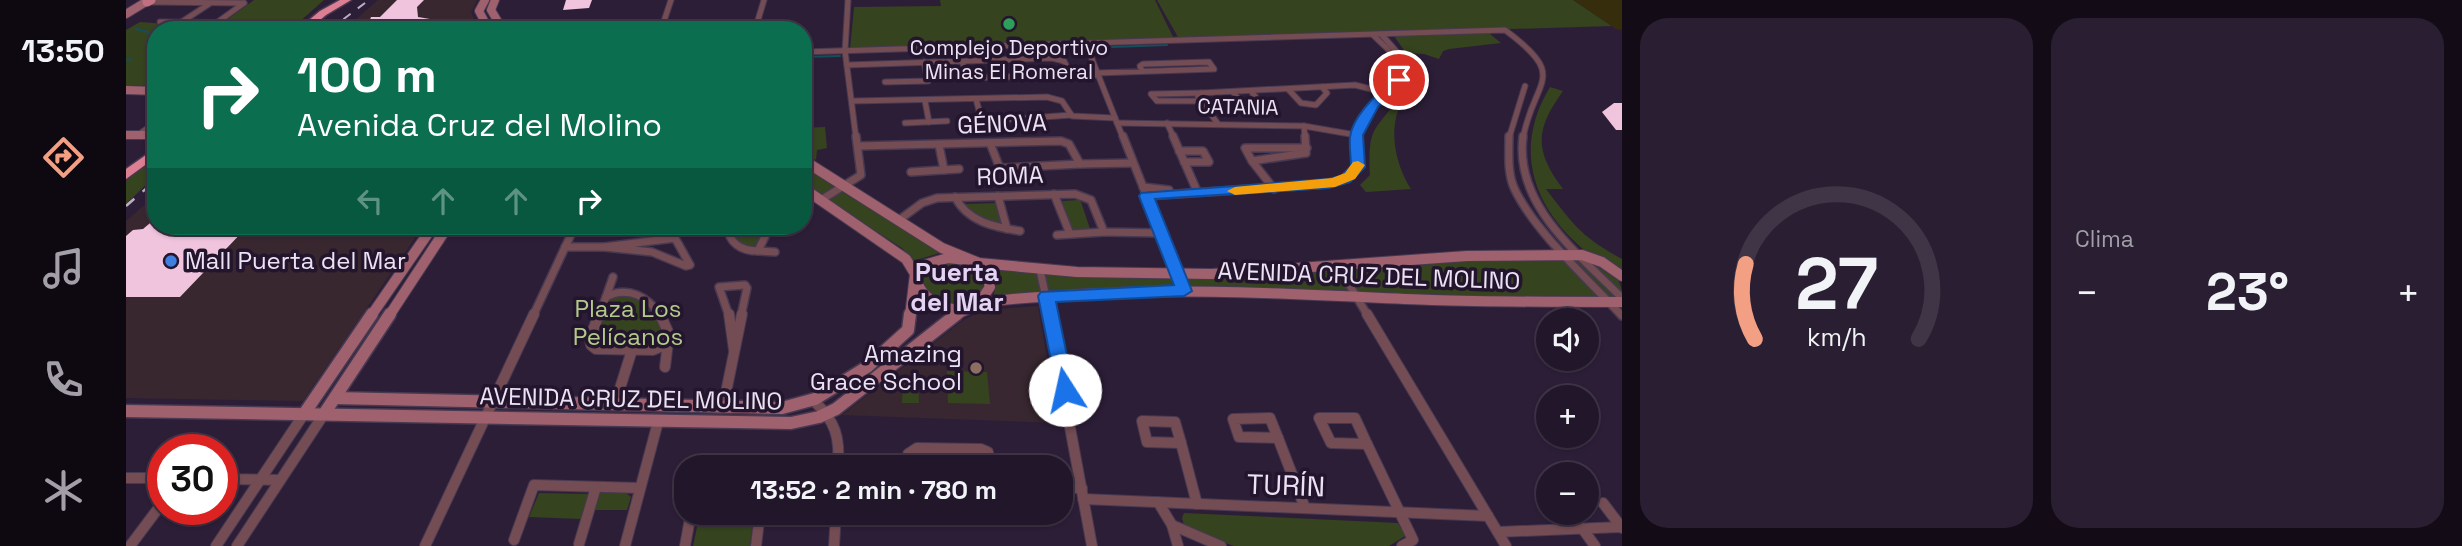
<!DOCTYPE html>
<html lang="es">
<meta charset="utf-8">
<style>
body{margin:0;font-family:"Space Grotesk",sans-serif;background:#2a1f32;color:#f1f3f6;height:100vh;display:flex;flex-direction:column;font-size:26px;white-space:nowrap}
*{box-sizing:border-box;margin:0}
p{font-size:23px;color:#a29fa8}
.icon{flex:none;width:38px;height:38px;fill:none;stroke:currentColor;stroke-width:2;stroke-linecap:round;stroke-linejoin:round}
.map{position:relative;flex:1;overflow:hidden}
.sheet{display:flex;flex-direction:column;gap:18px;padding:18px;background:#130c17;width:840px}
.sheet>*{flex:none}
.guide{position:absolute;left:21px;top:21px;width:665px;height:214px;border-radius:28px;box-shadow:0 2px 5px #0004,0 0 0 2px #3f3547;background:#0b6e4f;color:#fff;overflow:hidden}
.buttons{position:absolute;left:1410px;top:308px;display:grid;gap:14px}
.buttons a{display:grid;place-items:center;width:63px;height:63px;border-radius:50%;background:#22162a;box-shadow:0 2px 5px #0004,0 0 0 2px #3f3547;font-size:35px}
.speed{position:absolute;left:21px;top:434px;display:flex;gap:14px;font-size:35px;font-weight:700;text-align:center}
.speed>*{display:grid;place-content:center;width:91px;height:91px;border-radius:50%;background:#22162a;box-shadow:0 2px 5px #0004,0 0 0 2px #3f3547;line-height:1}
.speed .limit{border:10px solid #d22;background:#fff;color:#111}
.pin{position:absolute;display:grid;place-items:center;width:60px;height:60px;color:#fff;margin:-30px;border:4px solid #fff;border-radius:50%;box-shadow:0 2px 7px #0007}
.me{position:absolute;width:77px;margin:-38px;rotate:350deg;stroke-linejoin:round;filter:drop-shadow(0 0 5px #0008)}
.turn{display:flex;align-items:center;gap:24px;height:147px;padding:0 35px;font-size:32px}
.turn .icon{width:91px;height:91px;stroke-width:2.5}
.turn b{display:block;font-size:49px;line-height:60px}
.lanes{display:flex;align-items:center;height:66px;padding:0 35px;background:#0003;justify-content:center;gap:35px;direction:ltr}
.lanes .off{opacity:.35}
.big{font-size:52px;font-weight:600;line-height:1.1}
.sheet .card{flex:1;display:flex;flex-direction:column;justify-content:center;gap:10px;min-width:0;padding:0 24px;border-radius:28px;background:#2a1f32}
.sheet .dial{align-items:center;gap:0}
.dial svg{height:182px;overflow:visible;fill:none;stroke:#3f3547;stroke-width:7;stroke-linecap:round;text-anchor:middle}
.dial text{fill:#f1f3f6;stroke:none}
.heat{display:flex;justify-content:space-between;align-items:center;font-size:38px;direction:ltr}
.sheet .tiles{flex:1;display:grid;gap:18px;grid-template-columns:repeat(2,1fr)}
.trip{position:absolute;left:548px;top:455px;width:399px;height:70px;border-radius:28px;background:#22162a;box-shadow:0 2px 5px #0004,0 0 0 2px #3f3547;font-weight:600;line-height:70px;text-align:center}
main{display:flex;flex:1;min-height:0}
.tab-bar{display:flex;flex-direction:column;width:126px;justify-content:space-around;align-items:center;background:#0e0911;color:#a29fa8}
.tab-bar .icon{width:49px;height:49px}
.tab-bar .on{color:#f39f83}
.tab-bar b{font-size:32px;color:#f1f3f6}
.map>svg:first-child{display:block}
.commercial{fill:#39272f}
.education{fill:#382730}
.green{fill:#36431f}
.sand{fill:#352d0c}
.lines{fill:none;stroke-linecap:round;stroke-linejoin:round}
.stream{stroke:#154e5b;stroke-width:2}
.building{fill:#f0c4dd}
.street-far2-casing{stroke:#483952;stroke-width:7}
.street-far1-casing{stroke:#483952;stroke-width:10}
.street-casing{stroke:#483952;stroke-width:12}
.secondary-far2-casing{stroke:#483952;stroke-width:10}
.secondary-far1-casing{stroke:#483952;stroke-width:12}
.secondary-casing{stroke:#483952;stroke-width:15}
.primary-casing{stroke:#483952;stroke-width:10}
.highway-casing{stroke:#483952;stroke-width:3}
.street-far2{stroke:#744c54;stroke-width:5}
.street-far1{stroke:#744c54;stroke-width:7}
.street{stroke:#744c54;stroke-width:10}
.secondary-far2{stroke:#9f616d;stroke-width:8}
.secondary-far1{stroke:#9f616d;stroke-width:10}
.secondary{stroke:#9f616d;stroke-width:12}
.primary{stroke:#c07081;stroke-width:9}
.highway{fill:#de7e92;fill-rule:evenodd}
.rail-far1{stroke:#baafc2;stroke-width:2;stroke-dasharray:9 9;stroke-linecap:butt}
.rail{stroke:#baafc2;stroke-width:2.5;stroke-dasharray:11 11;stroke-linecap:butt}
.route{fill:#1a73e8;stroke:#114b97;stroke-width:2}
.slow{fill:#f59e0b}
.leisure-dot{fill:#2e9e5b;stroke:#23152d;stroke-width:2.5}
.shop-dot{fill:#3f7fe0;stroke:#23152d;stroke-width:2.5}
.education-dot{fill:#8d6e63;stroke:#23152d;stroke-width:2.5}
.labels{text-anchor:middle;stroke-width:7;stroke-linejoin:round;paint-order:stroke}
.far-poi-label{font-size:21px;fill:#ebe2f3;stroke:#23152d}
.far-street-label{font-size:21px;fill:#ebe2f3;stroke:#23152d}
.street-label{font-size:24px;fill:#ebe2f3;stroke:#23152d}
.poi-label{font-size:24px;fill:#ebe2f3;stroke:#23152d;text-anchor:start}
.park-label{font-size:24px;fill:#b3cb8a;stroke:#23152d}
.neighbourhood-label{font-size:26px;font-weight:bold;fill:#e5d3f4;stroke:#23152d}
.near-street-label{font-size:28px;fill:#ebe2f3;stroke:#23152d}
</style>
<main>
<nav class="tab-bar">
<b>13:50</b>
<svg class="icon on" aria-label="directions" viewBox="0 0 24 24"><path d="M12 3l9 9-9 9-9-9zM9 14v-3h6M13 9l2 2-2 2"/></svg>
<svg class="icon" aria-label="music" viewBox="0 0 24 24"><path d="M9 18V5l10-2v13"/><circle cx="6" cy="18" r="3"/><circle cx="16" cy="16" r="3"/></svg>
<svg class="icon" aria-label="phone" viewBox="0 0 24 24"><path d="M5 4h4l2 5-3 2q2 4 5 5l2-3 5 2v4C11 20 4 13 5 4z"/></svg>
<svg class="icon" aria-label="climate" viewBox="0 0 24 24"><path d="M12 3v18M4 7l16 10M4 17L20 7"/></svg>
</nav>
<div class="map">
<svg width="1496" height="546" viewBox="0 0 1496 546">
<rect width="100%" height="100%" fill="#2d1e38"/>
<g class="commercial">
<polygon points="252,0 351,0 345,13 355,30 218,30"/>
<polygon points="30,195 30,226 297,226 177,401 0,398 0,221"/>
</g>
<g class="education">
<polygon points="330,226 440,226 435,235 325,234"/>
<polygon points="912,306 932,423 716,415 836,321 858,310"/>
</g>
<g class="green">
<polygon points="128,0 198,0 172,23 98,22"/>
<polygon points="814,0 1029,0 1049,41 724,49 728,7 815,6"/>
<polygon points="1031,0 1447,0 1486,26 1053,39"/>
<polygon points="14,22 82,27 165,26 161,30 30,30 30,86 0,85 0,30"/>
<polygon points="1355,33 1364,34 1375,43 1323,49 1317,51 1313,59 1298,54 1280,53 1268,36"/>
<path d="M1424 87 1437 91C1409 130 1408 150 1437 189H1420C1448 225 1454 236 1496 259V271C1484 264 1468 259 1458 250 1406 206 1387 148 1424 87Z"/>
<path d="M1274 96 1279 97C1260 124 1269 164 1285 189L1240 192 1234 185 1244 175C1242 125 1248 133 1274 96Z"/>
<polygon points="699,127 701,148 691,150 690,160 677,153 677,128"/>
<polygon points="30,156 30,175 0,204 0,181"/>
<polygon points="677,165 817,252 787,261 776,248 677,184"/>
<polygon points="952,200 955,202 965,232 946,233 936,201"/>
<polygon points="872,203 879,228 835,209 835,204"/>
<polygon points="603,226 642,226 630,250 618,249 603,232"/>
<path d="M1464 259C1481 270 1496 274 1496 296L1407 301 982 289 867 297 871 282 860 268 952 275 1313 260Z"/>
<path d="M814 263C823 263 832 261 841 265 858 272 865 292 845 301 815 313 771 280 814 263Z"/>
<polygon points="503,293 525,307 541,338 533,347 472,347 467,337 482,297"/>
<polygon points="821,371 861,372 864,404 822,403"/>
<polygon points="777,376 792,377 793,403 776,403"/>
<polygon points="791,448 855,449 864,467 782,467 782,454"/>
<polygon points="413,493 463,494 455,519 403,517"/>
<polygon points="470,493 500,493 505,497 501,510 464,510"/>
<polygon points="574,513 628,513 624,546 567,546"/>
<polygon points="1058,513 1272,523 1279,536 1263,546 1108,546 1059,529 1056,518"/>
</g>
<polygon class="sand" points="1447,0 1496,0 1496,30 1490,29"/>
<g class="lines">
<g class="stream">
<polyline points="10,29 22,32"/>
<polyline points="986,47 1041,45"/>
<polyline points="677,57 714,56"/>
<polyline points="0,61 5,59"/>
</g>
</g>
<g class="building">
<polygon points="271,0 298,0 291,7 292,17 316,21 308,29 299,30 288,30 290,25 265,24 259,30 240,30 245,17 254,17"/>
<polygon points="440,0 466,0 463,8 437,10"/>
<polygon points="1488,103 1496,103 1496,130 1490,130 1476,112"/>
<polygon points="30,218 30,226 122,226 54,297 0,297 0,236 7,230 17,229"/>
</g>
<g class="lines">
<defs>
<g id="street-far2">
<polyline points="722,0 719,51 730,138"/>
<polyline points="21,2 118,3"/>
<polyline points="34,22 174,23"/>
<polyline points="54,23 83,4"/>
<polyline points="89,24 118,3"/>
<polyline points="535,30 545,0"/>
<polyline points="629,30 638,0"/>
<polyline points="1247,35 1268,55"/>
<polyline points="960,44 997,138"/>
<path d="M677 52 1379 30C1444 78 1408 78 1397 138"/>
<polyline points="836,60 841,78 945,75"/>
<polyline points="721,65 926,58 938,61 945,75 972,75"/>
<polyline points="971,73 1088,69 1083,62 1017,64 1014,66 1016,71"/>
<polyline points="759,82 802,81 798,62"/>
<polyline points="1162,89 1175,103 1190,105 1201,93 1196,87"/>
<polyline points="1107,92 1116,104 1135,104 1125,91"/>
<polyline points="1075,93 1025,94 1031,101 1075,101"/>
<polyline points="850,99 855,118 861,121 945,115"/>
<polyline points="727,101 921,97 936,101 946,116 989,118"/>
<polyline points="799,101 803,122"/>
<polyline points="779,123 821,121"/>
<polyline points="991,123 1178,126 1230,135"/>
<polyline points="1041,123 1048,138"/>
<polyline points="1092,124 1072,96 1075,93 1229,85 1261,93"/>
<polyline points="1178,126 1179,138"/>
<polyline points="12,135 30,122"/>
<path d="M1230 138C1237 112 1262 97 1275 75L1271 52 1255 34"/>
<polyline points="1383,138 1399,86"/>
</g>
<g id="street-far1">
<polyline points="997,136 1058,291"/>
<polyline points="1047,136 1071,191"/>
<path d="M1383 136C1383 154 1381 174 1389 190 1410 233 1463 280 1496 316"/>
<path d="M1397 136C1388 206 1452 253 1496 298"/>
<polyline points="864,143 873,166 877,168 954,164"/>
<polyline points="813,145 818,170"/>
<polyline points="733,146 935,141 943,144 954,164 1007,163"/>
<polyline points="1053,151 1077,151 1083,162 1058,162"/>
<polyline points="1126,161 1119,148 1181,148"/>
<polyline points="785,172 833,169"/>
<polyline points="1017,187 1043,190"/>
<polyline points="1148,189 1126,161 1180,153 1179,136"/>
<polyline points="928,194 944,234"/>
<polyline points="872,196 881,229"/>
<polyline points="1020,196 1202,184 1220,179 1232,167 1230,136"/>
<path d="M829 197C842 222 868 227 894 231"/>
<polyline points="695,200 735,175 730,136"/>
<polyline points="773,220 796,203 811,198 949,194 965,200 978,232 1035,233"/>
<path d="M601 226C603 243 615 251 632 251L644 226"/>
<polyline points="931,235 978,232"/>
<polygon points="549,238 564,265 560,266 526,252 478,247"/>
<polyline points="439,247 478,247"/>
<polyline points="632,251 649,252"/>
<polyline points="1212,266 1242,316"/>
<polyline points="914,270 924,316"/>
<polyline points="480,297 487,277"/>
<polyline points="407,316 449,226"/>
<path d="M473 316 480 297C502 285 522 297 535 316"/>
<polyline points="603,316 593,287 619,285 621,288 615,316"/>
</g>
<g id="street">
<polyline points="473,314 464,338 465,345 470,349 527,350 541,344"/>
<polyline points="534,314 543,334 539,367"/>
<polyline points="603,314 608,350"/>
<polyline points="923,314 966,546"/>
<polyline points="1241,314 1380,546"/>
<path d="M688 401C710 422 714 437 712 467"/>
<polyline points="489,404 506,350"/>
<polyline points="597,407 616,314"/>
<polygon points="1144,418 1152,438 1113,437 1107,419"/>
<polygon points="1193,418 1229,418 1241,444 1205,443"/>
<polygon points="1016,421 1049,422 1055,443 1021,442"/>
<polyline points="1152,438 1179,508"/>
<polyline points="1055,443 1071,504"/>
<polyline points="1241,444 1287,540 1276,546"/>
<polyline points="712,466 782,467 782,454 791,448 855,449 862,452 864,467"/>
<polyline points="0,478 37,478"/>
<polyline points="96,479 154,480"/>
<polyline points="934,488 956,488"/>
<polyline points="957,499 1362,516"/>
<polyline points="1032,502 1046,525 1095,546"/>
<polyline points="1477,503 1496,528"/>
<polyline points="1046,525 1052,546"/>
<polyline points="1456,528 1469,546"/>
<polyline points="1372,532 1495,527"/>
<polyline points="388,540 408,485 514,488"/>
<polyline points="453,544 470,487"/>
<polyline points="4,546 37,502"/>
<polyline points="90,546 178,414"/>
<polyline points="111,546 198,414"/>
<polyline points="299,546 408,314"/>
<polyline points="499,546 532,422"/>
<polyline points="559,546 565,513"/>
<polyline points="630,546 634,513"/>
<polyline points="708,546 710,513"/>
</g>
<g id="secondary-far2">
<polyline points="359,0 353,11 363,30"/>
<polyline points="369,0 365,10 377,30"/>
<polyline points="0,14 23,0"/>
<polyline points="0,90 30,91"/>
<polyline points="0,135 30,135"/>
</g>
<g id="secondary-far1">
<polyline points="677,160 816,248 853,263 951,272 1086,274 1341,256 1456,255 1476,262 1496,276"/>
<polyline points="677,188 780,259 789,274 784,316"/>
<path d="M822 258 841 260 859 271 864 287C860 292 856 301 850 304 826 318 794 301 789 276L798 265Z"/>
<polyline points="245,316 307,226"/>
<polyline points="263,316 322,226"/>
<path d="M828 316C859 297 895 299 930 296 1055 286 1181 295 1306 300 1369 302 1433 302 1496 302"/>
</g>
<g id="secondary">
<polyline points="209,398 656,408 689,399 741,367 782,330 784,314"/>
<polyline points="0,411 665,423 693,417 710,409 831,314"/>
<polyline points="178,414 246,314"/>
<polyline points="198,414 264,314"/>
</g>
<polyline id="primary" points="21,2 25,0"/>
<g id="highway">
<polygon points="214,0 225,0 200,15 182,30 171,30 194,11"/>
<polygon points="30,148 30,157 0,179 0,169"/>
</g>
</defs>
<use href="#street-far2" class="street-far2-casing"/>
<use href="#street-far1" class="street-far1-casing"/>
<use href="#street" class="street-casing"/>
<use href="#secondary-far2" class="secondary-far2-casing"/>
<use href="#secondary-far1" class="secondary-far1-casing"/>
<use href="#secondary" class="secondary-casing"/>
<use href="#primary" class="primary-casing"/>
<use href="#highway" class="highway-casing"/>
<use href="#street-far2" class="street-far2"/>
<use href="#street-far1" class="street-far1"/>
<use href="#street" class="street"/>
<use href="#secondary-far2" class="secondary-far2"/>
<use href="#secondary-far1" class="secondary-far1"/>
<use href="#secondary" class="secondary"/>
<use href="#primary" class="primary"/>
<use href="#highway" class="highway"/>
<polyline class="rail-far1" points="203,30 243,0"/>
<polyline class="rail" points="0,206 30,180"/>
</g>
<path class="route" d="M1269 77 1279 80 1252 107 1237 135 1239 167 1224 182 1202 188 1029 199 1066 291 1058 296 930 302 948 390 945 395H932L912 296 915 292 1048 285 1013 196 1015 193 1202 179 1215 176 1225 166C1225 157 1223 146 1224 137 1227 114 1253 93 1269 77Z"/>
<polygon class="slow" points="1232,161 1239,165 1229,179 1209,187 1109,195 1101,191 1109,187 1206,178 1219,173 1227,162"/>
<circle class="leisure-dot" cx="883" cy="24" r="7"/>
<circle class="shop-dot" cx="45" cy="261" r="7"/>
<circle class="education-dot" cx="850" cy="368" r="7"/>
<g class="labels">
<g class="far-poi-label">
<text x="883" y="55">Complejo Deportivo<tspan x="883" dy="24">Minas El Romeral</tspan></text>
</g>
<g class="far-street-label">
<text transform="translate(1112 107) rotate(1)" y="7">CATANIA</text>
</g>
<g class="street-label">
<text transform="translate(876 124) rotate(-2)" y="8">GÉNOVA</text>
<text transform="translate(884 176) rotate(-2)" y="8">ROMA</text>
<text transform="translate(1243 276) rotate(2)" y="8">AVENIDA CRUZ DEL MOLINO</text>
<text transform="translate(505 399) rotate(1)" y="8">AVENIDA CRUZ DEL MOLINO</text>
</g>
<g class="poi-label">
<text x="59" y="269">Mall Puerta del Mar</text>
<text x="836" y="362" text-anchor="end">Amazing<tspan x="836" dy="28">Grace School</tspan></text>
</g>
<g class="park-label">
<text x="502" y="317">Plaza Los<tspan x="502" dy="28">Pelícanos</tspan></text>
</g>
<g class="neighbourhood-label">
<text x="831" y="281">Puerta<tspan x="831" dy="30">del Mar</tspan></text>
</g>
<g class="near-street-label">
<text transform="translate(1160 485) rotate(2)" y="10">TURÍN</text>
</g>
</g>
</svg>
<div class="buttons">
<a><svg class="icon" aria-label="sound" viewBox="0 0 24 24"><path d="M4 9h4l5-4v14l-5-4H4zM17 9q2 3 0 6"/></svg></a>
<a>+</a>
<a>−</a>
</div>
<div class="speed"><div class="limit">30</div></div>
<div class="pin" style="left:1273px;top:80px;background:#d93025"><svg class="icon" aria-label="arrive" viewBox="0 0 24 24"><path d="M6 21V4h12l-3 4 3 4H6"/></svg></div>
<svg class="me" style="left:939px;top:390px" viewBox="-20 -20 40 40"><circle r="19" fill="#fff"/><path d="M0-13L10 11 0 6-10 11z" fill="#1a73e8"/></svg>
<div class="trip">13:52 · 2 min · 780 m</div>
<div class="guide">
<div class="turn"><svg class="icon" aria-label="right" viewBox="0 0 24 24"><path d="M7 20v-9h11M14 6l5 5-5 5"/></svg><div><b>100 m</b>Avenida Cruz del Molino</div></div>
<div class="lanes"><svg class="icon off" aria-label="left" viewBox="0 0 24 24"><path d="M17 20v-9H6M10 6l-5 5 5 5"/></svg><svg class="icon off" aria-label="ahead" viewBox="0 0 24 24"><path d="M12 20V5M6 11l6-6 6 6"/></svg><svg class="icon off" aria-label="ahead" viewBox="0 0 24 24"><path d="M12 20V5M6 11l6-6 6 6"/></svg><svg class="icon" aria-label="right" viewBox="0 0 24 24"><path d="M7 20v-9h11M14 6l5 5-5 5"/></svg></div>
</div>
</div>
<section class="sheet">
<div class="tiles">
<div class="card dial"><svg viewBox="0 0 100 80">
<path d="M14 69A42 42 0 1 1 86 69"/>
<path d="M14 69A42 42 0 0 1 10 36" stroke="#f39f83"/>
<text x="50" y="56" font-size="32" font-weight="700">27</text>
<text x="50" y="72" font-size="11">km/h</text>
</svg></div>
<div class="card"><p>Clima</p>
<div class="heat"><a>−</a><b class="big">23°</b><a>+</a></div>
</div>
</div>
</section>
</main>
